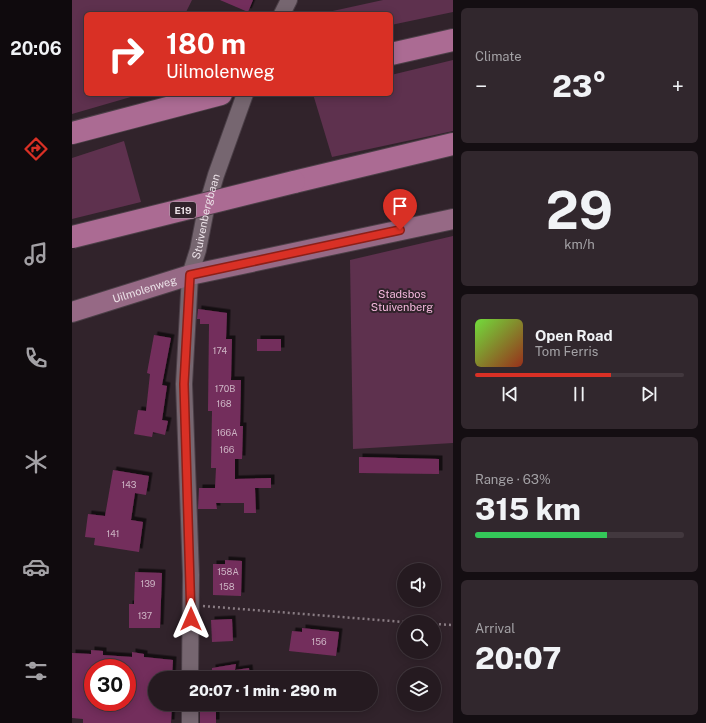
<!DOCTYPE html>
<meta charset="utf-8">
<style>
body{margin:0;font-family:"Public Sans",sans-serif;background:#31272d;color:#f1f3f6;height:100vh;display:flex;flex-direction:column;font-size:15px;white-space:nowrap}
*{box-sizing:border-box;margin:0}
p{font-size:13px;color:#a3a1a5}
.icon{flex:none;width:22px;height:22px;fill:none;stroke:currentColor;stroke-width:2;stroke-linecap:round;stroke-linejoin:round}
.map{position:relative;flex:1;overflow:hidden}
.side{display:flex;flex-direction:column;gap:8px;padding:8px;background:#140e12;width:253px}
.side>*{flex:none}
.banner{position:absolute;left:12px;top:12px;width:309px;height:84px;border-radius:6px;box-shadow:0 2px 10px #0003,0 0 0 1px #42383e;background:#d93025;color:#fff;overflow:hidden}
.buttons{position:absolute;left:325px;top:563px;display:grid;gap:8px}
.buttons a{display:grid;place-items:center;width:44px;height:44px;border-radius:50%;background:#251a20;box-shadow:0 2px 10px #0003,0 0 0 1px #42383e;font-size:20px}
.speed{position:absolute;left:12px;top:659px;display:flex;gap:8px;font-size:20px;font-weight:700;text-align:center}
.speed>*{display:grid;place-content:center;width:52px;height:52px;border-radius:50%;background:#251a20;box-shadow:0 2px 10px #0003,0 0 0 1px #42383e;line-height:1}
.speed .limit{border:6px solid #d22;background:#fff;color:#111}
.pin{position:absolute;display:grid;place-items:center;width:34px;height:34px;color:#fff;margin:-41px -17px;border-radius:50% 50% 50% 0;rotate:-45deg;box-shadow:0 0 4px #0007}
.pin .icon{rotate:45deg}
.me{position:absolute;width:44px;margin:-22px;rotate:0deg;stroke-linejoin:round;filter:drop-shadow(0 0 3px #0008)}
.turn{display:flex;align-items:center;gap:14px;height:84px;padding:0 16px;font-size:18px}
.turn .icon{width:52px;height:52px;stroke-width:2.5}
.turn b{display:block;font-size:28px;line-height:34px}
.big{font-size:30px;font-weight:800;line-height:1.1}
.side .tile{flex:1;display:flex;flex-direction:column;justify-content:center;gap:6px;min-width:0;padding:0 14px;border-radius:6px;background:#31272d}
.side .dial{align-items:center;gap:0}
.dial b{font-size:52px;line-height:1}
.song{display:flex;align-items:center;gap:12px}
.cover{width:48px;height:48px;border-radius:6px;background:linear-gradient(135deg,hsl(100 70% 55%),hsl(10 70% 35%))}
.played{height:4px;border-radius:2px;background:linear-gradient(90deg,#d93025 65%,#42383e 65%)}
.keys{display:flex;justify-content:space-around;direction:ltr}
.heat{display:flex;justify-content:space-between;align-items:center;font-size:22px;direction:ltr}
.charge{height:6px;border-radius:3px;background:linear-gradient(90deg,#34c759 63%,#42383e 0)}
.trip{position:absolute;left:76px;top:671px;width:230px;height:40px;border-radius:20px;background:#251a20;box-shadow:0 2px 10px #0003,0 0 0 1px #42383e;font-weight:800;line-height:40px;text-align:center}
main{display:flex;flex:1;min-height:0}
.tab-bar{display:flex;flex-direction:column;width:72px;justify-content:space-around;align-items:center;background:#0f0a0d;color:#a3a1a5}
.tab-bar .icon{width:28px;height:28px}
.tab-bar .on{color:#d93025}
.tab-bar b{font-size:18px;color:#f1f3f6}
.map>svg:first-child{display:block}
.green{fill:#5e314e}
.building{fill:#732f5c;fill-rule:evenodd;filter:url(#shadow)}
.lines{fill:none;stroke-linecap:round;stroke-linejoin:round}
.minor-casing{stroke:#4b3f47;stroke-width:18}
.major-casing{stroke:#4b3f47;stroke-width:22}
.highway-casing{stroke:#4b3f47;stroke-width:24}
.path{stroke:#897c83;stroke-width:2.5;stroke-dasharray:2 3;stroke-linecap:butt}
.minor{stroke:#766670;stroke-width:16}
.major{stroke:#966985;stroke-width:20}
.highway{stroke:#ab6b93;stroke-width:22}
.highway-bridge-casing{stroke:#4b3f47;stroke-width:24;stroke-linecap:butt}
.highway-bridge{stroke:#ab6b93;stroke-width:22}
.route-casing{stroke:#8d1f18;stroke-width:10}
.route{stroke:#d93025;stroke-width:7}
.labels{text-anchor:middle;stroke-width:4;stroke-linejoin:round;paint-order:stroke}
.number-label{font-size:9px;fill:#cdb4c4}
.shield{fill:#31232b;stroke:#b3a8af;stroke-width:1}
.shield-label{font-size:10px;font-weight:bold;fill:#ebe1e7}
.street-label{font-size:11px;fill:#ebe1e7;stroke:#31232b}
.park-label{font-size:11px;fill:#f7badf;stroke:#31232b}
</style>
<main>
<nav class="tab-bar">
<b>20:06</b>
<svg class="icon on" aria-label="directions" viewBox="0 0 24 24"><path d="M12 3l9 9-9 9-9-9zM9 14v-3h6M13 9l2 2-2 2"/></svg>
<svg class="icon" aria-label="music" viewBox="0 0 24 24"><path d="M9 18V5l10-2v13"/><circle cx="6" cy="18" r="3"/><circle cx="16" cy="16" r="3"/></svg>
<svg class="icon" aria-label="phone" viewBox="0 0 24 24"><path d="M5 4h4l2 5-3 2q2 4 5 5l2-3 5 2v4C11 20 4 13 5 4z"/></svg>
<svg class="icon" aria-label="climate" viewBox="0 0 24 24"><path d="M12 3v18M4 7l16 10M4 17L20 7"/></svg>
<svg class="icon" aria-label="car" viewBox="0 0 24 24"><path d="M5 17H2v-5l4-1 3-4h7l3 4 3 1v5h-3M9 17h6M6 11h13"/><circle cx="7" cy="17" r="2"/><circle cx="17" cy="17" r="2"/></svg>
<svg class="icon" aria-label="filters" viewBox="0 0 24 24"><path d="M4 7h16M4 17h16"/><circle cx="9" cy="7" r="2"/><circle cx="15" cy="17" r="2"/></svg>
</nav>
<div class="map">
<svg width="381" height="723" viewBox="0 0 381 723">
<defs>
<filter id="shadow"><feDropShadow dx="3.5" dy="-3.5" stdDeviation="0" flood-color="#0009"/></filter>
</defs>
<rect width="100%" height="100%" fill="#31232b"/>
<g class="green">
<polygon points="0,0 120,0 113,14 14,14 14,94 69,94 0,114"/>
<polygon points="311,0 381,0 381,12 319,25 319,14 247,14"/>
<polygon points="381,60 381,131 260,157 241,94 319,94 319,75"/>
<polygon points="52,141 69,202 0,219 0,158"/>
<polygon points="381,236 381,443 281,449 278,260"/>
</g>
<g class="building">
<polygon points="148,0 181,0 176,12"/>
<polygon points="126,309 155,313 154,339 160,339 159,380 169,380 168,426 171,426 170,459 163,459 163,479 199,478 199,488 183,488 184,513 172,513 172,503 144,503 145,509 126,509 127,488 143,488 144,468 139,468 140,411 136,411 137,324 128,324 128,319 125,319"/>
<polygon points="82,335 99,338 90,385 95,386 90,420 96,421 93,435 81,432 80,437 62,434 66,410 74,411 78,374 75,373"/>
<rect x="185" y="339" width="24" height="12"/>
<polygon points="287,457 367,459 367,474 287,473"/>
<polygon points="41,470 77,476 74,495 63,493 59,520 71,522 67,552 22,545 23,538 13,537 16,514 33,516"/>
<polygon points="153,560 170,561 169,596 141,595 141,564 153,564"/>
<polygon points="63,572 90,573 88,628 57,628 57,604 62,604"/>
<polygon points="160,619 161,641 140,642 139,620"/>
<polygon points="230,628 267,632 264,656 217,651 220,631 230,632"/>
<path d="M19 650 31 651V655L60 657V652L72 654V657L101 660 100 678H83V704H100L99 723H11V719L0 718V653L19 654ZM21 668H55V702H21Z"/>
<polygon points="164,664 163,670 177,668 178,678 140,678 140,668"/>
<rect x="128" y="704" width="16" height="19"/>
</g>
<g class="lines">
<defs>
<g id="minor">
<polyline points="210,14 217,0"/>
<path id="s1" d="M118 678 119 575 112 384 118 275 126 250 134 209 144 175 173 94"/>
<polyline points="118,723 118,704"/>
</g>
<g id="major">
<path id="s2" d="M0 312 118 275 381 219"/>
</g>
<g id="highway">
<polyline points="319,54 381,40"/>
<polyline points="0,133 149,94"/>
<polyline points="222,182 381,144"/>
</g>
</defs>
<use href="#minor" class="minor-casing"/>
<use href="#major" class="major-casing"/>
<use href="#highway" class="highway-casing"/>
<g class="path">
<polyline points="131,606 332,622"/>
<polyline points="362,624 381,625"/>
</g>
<use href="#minor" class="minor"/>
<use href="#major" class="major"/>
<use href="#highway" class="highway"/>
<defs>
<polyline id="highway-bridge" points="0,237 222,182"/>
</defs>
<use href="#highway-bridge" class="highway-bridge-casing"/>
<use href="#highway-bridge" class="highway-bridge"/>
</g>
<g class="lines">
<defs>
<polyline id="route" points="119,619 112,384 118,275 328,230"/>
</defs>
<use href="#route" class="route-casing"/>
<use href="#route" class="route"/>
</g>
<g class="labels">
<g class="number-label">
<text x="148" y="354">174</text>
<text x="153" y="392">170B</text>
<text x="152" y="407">168</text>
<text x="155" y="436">166A</text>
<text x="155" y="453">166</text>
<text x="57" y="488">143</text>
<text x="41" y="537">141</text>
<text x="156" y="575">158A</text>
<text x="76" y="587">139</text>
<text x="155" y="590">158</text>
<text x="73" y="619">137</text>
<text x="247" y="645">156</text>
</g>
<rect class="shield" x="98" y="202" width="26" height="16" rx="3"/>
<g class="shield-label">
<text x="111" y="214">E19</text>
</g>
<g class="street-label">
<text dy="4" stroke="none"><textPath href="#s1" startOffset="464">Stuivenbergbaan</textPath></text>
<text dy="4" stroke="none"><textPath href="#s2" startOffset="76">Uilmolenweg</textPath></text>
</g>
<g class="park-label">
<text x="330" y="298">Stadsbos<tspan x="330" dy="13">Stuivenberg</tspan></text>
</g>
</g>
</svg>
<div class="buttons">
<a><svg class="icon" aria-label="sound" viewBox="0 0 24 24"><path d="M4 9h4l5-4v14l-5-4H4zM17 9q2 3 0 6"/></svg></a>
<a><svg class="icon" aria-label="search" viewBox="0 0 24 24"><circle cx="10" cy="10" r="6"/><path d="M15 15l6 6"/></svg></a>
<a><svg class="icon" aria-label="layers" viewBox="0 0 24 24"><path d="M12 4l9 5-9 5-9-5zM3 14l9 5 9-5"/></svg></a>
</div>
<div class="speed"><div class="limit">30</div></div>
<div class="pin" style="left:328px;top:230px;background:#d93025"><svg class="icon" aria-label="arrive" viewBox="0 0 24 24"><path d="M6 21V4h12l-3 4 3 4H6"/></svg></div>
<svg class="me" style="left:119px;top:619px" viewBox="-20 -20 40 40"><path d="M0-17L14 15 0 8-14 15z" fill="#d93025" stroke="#fff" stroke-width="4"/></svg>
<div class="trip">20:07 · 1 min · 290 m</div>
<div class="banner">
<div class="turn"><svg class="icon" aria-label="right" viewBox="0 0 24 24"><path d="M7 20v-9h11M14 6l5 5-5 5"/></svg><div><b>180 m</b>Uilmolenweg</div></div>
</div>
</div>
<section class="side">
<div class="tile"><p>Climate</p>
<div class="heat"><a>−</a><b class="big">23°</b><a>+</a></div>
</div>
<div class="tile dial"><b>29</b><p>km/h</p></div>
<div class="tile">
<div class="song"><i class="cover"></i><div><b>Open Road</b><p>Tom Ferris</p></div></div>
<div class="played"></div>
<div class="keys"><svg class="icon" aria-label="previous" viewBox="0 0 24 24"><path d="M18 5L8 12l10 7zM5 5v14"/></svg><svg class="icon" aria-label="pause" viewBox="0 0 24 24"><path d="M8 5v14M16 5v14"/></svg><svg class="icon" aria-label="next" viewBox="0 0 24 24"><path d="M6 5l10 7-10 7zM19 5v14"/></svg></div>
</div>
<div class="tile"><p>Range · 63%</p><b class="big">315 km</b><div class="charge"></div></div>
<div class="tile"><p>Arrival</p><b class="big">20:07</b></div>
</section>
</main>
